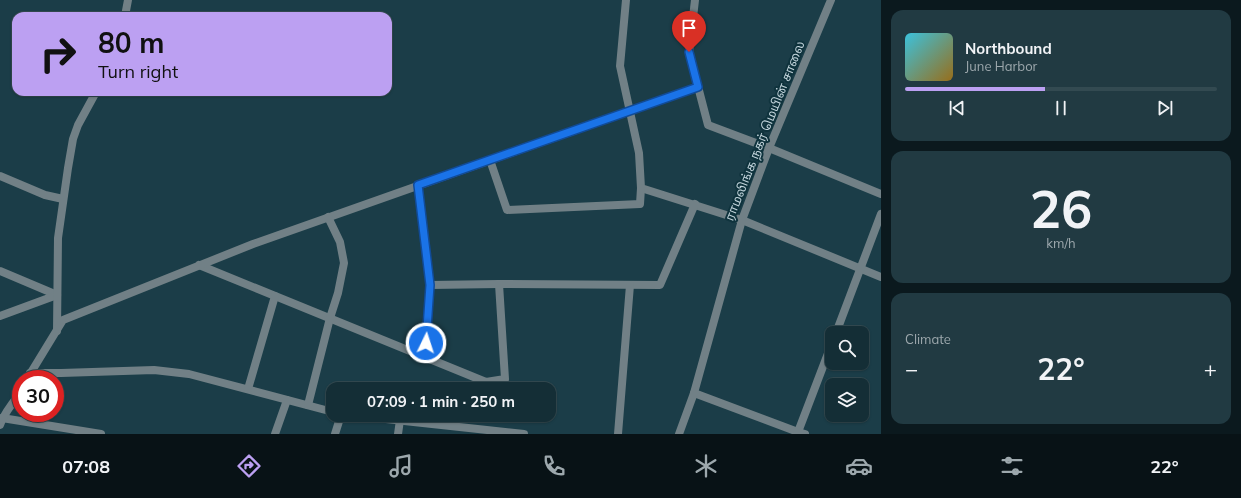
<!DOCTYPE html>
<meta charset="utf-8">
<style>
body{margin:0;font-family:Mulish,"Noto Sans Tamil",sans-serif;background:#213a42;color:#f1f3f6;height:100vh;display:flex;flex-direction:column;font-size:15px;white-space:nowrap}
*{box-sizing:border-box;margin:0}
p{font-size:13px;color:#9da8ad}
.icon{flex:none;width:22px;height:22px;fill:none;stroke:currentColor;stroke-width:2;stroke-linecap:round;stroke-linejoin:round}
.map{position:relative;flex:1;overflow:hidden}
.sheet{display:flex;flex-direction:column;gap:10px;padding:10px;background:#0b191e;width:360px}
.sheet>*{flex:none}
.banner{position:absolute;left:12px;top:12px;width:380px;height:84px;border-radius:12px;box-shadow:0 1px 3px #0004,0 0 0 1px #334a51;background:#bca0f2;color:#111;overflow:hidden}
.controls{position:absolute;left:825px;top:326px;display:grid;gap:8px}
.controls a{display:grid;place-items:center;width:44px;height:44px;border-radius:8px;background:#142e36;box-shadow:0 1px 3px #0004,0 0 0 1px #334a51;font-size:20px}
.speed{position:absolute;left:12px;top:370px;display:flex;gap:8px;font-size:20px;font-weight:700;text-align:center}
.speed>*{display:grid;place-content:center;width:52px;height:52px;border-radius:50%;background:#142e36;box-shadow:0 1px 3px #0004,0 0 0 1px #334a51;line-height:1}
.speed .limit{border:6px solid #d22;background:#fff;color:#111}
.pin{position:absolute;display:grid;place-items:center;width:34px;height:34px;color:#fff;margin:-41px -17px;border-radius:50% 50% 50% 0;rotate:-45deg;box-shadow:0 0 4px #0007}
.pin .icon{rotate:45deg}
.me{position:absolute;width:44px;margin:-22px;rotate:4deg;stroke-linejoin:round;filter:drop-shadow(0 0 3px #0008)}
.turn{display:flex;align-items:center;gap:14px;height:84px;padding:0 20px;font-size:18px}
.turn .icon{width:52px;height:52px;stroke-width:2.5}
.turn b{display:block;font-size:28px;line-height:34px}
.big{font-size:30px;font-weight:700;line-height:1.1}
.sheet .card{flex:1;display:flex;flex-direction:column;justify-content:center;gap:6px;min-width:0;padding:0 14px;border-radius:12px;background:#213a42}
.sheet .dial{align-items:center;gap:0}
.dial b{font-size:52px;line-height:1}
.song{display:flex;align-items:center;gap:12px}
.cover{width:48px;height:48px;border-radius:6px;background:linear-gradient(135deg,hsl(190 70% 55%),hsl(40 70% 35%))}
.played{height:4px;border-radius:2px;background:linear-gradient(90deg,#bca0f2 45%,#334a51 45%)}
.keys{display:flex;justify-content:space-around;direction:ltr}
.heat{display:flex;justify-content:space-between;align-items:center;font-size:22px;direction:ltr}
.trip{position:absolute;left:326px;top:382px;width:230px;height:40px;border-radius:12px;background:#142e36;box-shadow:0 1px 3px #0004,0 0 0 1px #334a51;font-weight:700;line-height:40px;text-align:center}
.dock{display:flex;height:64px;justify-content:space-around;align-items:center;background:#081216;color:#9da8ad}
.dock .icon{width:28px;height:28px}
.dock .active{color:#bca0f2}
.dock b{font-size:18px;color:#f1f3f6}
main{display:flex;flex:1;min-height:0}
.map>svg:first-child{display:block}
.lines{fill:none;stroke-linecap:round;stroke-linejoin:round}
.minor{stroke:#718086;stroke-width:8}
.route-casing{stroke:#114b97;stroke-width:10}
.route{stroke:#1a73e8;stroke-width:7}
.labels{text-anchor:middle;stroke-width:4;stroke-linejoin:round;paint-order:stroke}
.street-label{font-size:12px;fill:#c3d5dc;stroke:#0f333d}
</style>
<main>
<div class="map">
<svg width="881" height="434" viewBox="0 0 881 434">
<rect width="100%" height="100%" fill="#1b3d48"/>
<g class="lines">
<g class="minor">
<polyline points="626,0 620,66 639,153 641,188 742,220 881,277"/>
<polyline points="695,0 689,52 708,125 769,148 881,194"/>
<polyline points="125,16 128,0"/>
<polyline points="490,160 507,210 640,204 641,188"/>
<polyline points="0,176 45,195 63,199"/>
<polyline points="418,185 430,285 425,357"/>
<polyline points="199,265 486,382 505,379 499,284 660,285 695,204"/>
<polyline points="0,271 57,295"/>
<polyline points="430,285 499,284"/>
<polyline points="0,316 57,295"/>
<polyline points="57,331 58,238 68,168 73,139 78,125 96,92"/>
<polyline points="836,333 881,214"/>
<polyline points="30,373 61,373 154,370 189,374 333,412"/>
<polyline points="27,379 63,320 253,244 698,87"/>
<polyline points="248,389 275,296"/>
<polyline points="694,393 798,432"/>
<polyline points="308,405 330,318 338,293 344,263 340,242 328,217"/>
<polyline points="349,415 524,434"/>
<polyline points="2,418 101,434"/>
<path d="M0 425C4 412 15 402 21 390"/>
<polyline points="275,434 287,400"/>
<polyline points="335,434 341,415"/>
<polyline points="398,434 400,420"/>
<polyline points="618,434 630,285"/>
<polyline points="679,434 694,393 742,220 769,148 831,0"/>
<polyline points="805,434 798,432 832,343"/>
</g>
</g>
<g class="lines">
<defs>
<polyline id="route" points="426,343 430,285 418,185 698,87 689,52"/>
</defs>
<use href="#route" class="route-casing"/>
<use href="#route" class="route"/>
</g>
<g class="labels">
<g class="street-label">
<text transform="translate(765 131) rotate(-68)" y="4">ராமலிங்க நகர் மெயின் சாலை</text>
</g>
</g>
</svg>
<div class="controls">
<a><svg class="icon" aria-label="search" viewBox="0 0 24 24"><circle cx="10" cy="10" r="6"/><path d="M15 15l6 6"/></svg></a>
<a><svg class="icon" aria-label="layers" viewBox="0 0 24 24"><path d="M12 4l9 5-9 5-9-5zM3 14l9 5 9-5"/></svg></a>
</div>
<div class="speed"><div class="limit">30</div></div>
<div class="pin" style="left:689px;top:52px;background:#d93025"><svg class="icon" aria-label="arrive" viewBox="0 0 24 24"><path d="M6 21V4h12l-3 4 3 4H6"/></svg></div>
<svg class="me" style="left:426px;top:343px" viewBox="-20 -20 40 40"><circle r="17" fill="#1a73e8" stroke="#fff" stroke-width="3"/><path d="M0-11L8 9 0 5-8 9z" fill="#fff"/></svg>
<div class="trip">07:09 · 1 min · 250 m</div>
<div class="banner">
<div class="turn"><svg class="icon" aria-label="right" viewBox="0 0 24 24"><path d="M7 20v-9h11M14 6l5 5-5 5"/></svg><div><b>80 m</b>Turn right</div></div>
</div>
</div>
<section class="sheet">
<div class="card">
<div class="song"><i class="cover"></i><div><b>Northbound</b><p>June Harbor</p></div></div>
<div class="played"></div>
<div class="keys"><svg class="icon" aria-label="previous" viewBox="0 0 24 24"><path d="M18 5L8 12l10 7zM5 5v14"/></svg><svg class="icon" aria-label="pause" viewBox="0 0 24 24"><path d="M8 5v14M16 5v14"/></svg><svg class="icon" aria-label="next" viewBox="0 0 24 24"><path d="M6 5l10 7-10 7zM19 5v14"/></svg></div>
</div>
<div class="card dial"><b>26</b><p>km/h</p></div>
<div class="card"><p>Climate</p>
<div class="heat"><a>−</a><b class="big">22°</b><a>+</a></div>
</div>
</section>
</main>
<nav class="dock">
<b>07:08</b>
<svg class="icon active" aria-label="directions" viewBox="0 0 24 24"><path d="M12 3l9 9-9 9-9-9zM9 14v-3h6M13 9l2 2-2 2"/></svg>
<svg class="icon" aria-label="music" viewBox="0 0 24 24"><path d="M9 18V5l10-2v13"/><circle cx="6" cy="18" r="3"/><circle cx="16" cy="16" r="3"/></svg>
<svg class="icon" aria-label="phone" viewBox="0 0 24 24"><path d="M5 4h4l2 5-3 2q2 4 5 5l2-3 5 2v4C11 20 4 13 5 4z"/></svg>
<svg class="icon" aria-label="climate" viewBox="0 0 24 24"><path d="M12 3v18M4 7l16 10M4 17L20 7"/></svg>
<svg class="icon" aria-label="car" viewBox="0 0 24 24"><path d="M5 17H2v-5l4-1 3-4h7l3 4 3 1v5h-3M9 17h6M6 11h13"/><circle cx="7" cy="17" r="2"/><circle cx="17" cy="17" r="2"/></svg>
<svg class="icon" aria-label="filters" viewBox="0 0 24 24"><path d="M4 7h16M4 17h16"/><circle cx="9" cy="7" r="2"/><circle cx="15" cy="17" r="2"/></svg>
<b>22°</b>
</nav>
